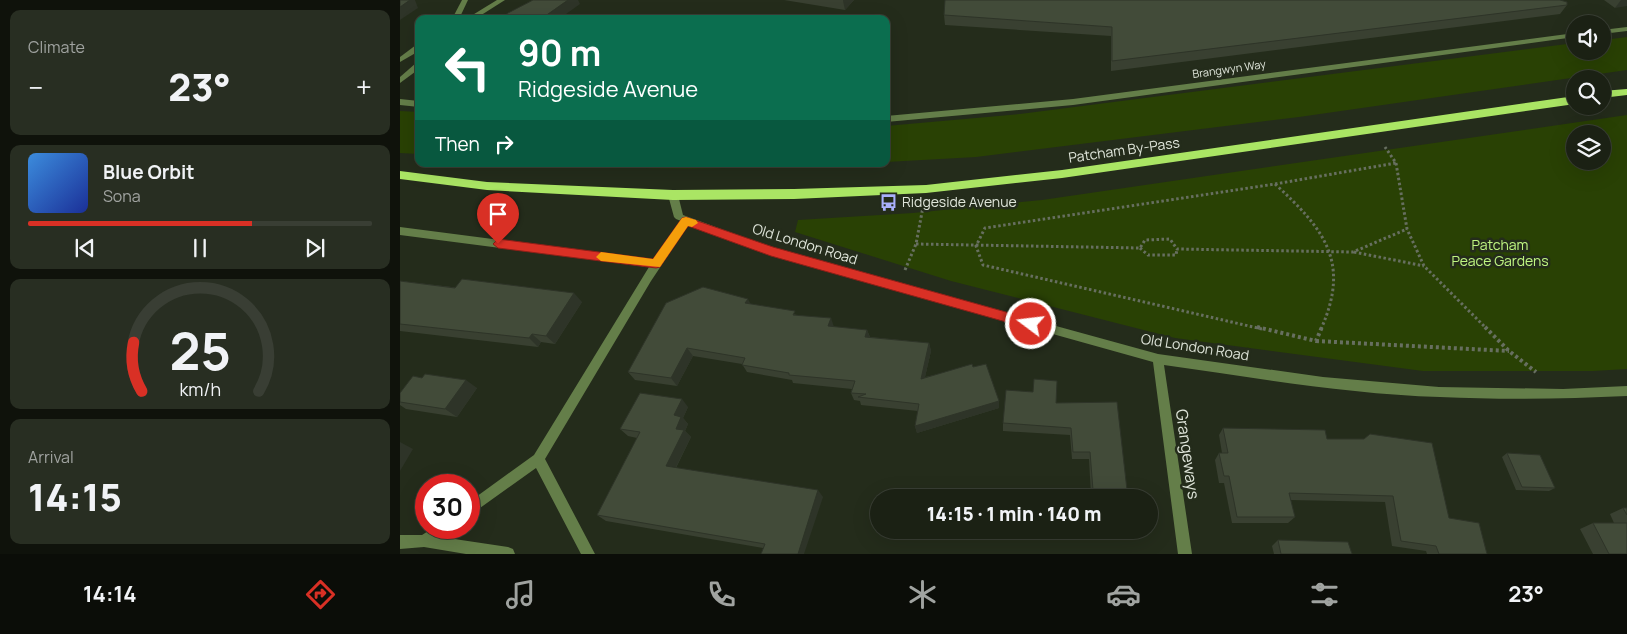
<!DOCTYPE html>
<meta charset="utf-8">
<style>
body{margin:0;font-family:Manrope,sans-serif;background:#282e22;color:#f1f3f6;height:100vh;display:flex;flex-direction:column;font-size:19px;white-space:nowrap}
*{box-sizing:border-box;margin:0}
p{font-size:16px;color:#a0a3a0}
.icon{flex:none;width:28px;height:28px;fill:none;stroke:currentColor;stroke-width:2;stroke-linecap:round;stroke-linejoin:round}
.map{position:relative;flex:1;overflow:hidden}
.side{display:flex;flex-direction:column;gap:10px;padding:10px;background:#0f120b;width:400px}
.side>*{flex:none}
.top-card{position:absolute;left:15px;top:15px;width:475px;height:152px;border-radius:10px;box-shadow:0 5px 20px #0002,0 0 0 1px #393e34;background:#0b6e4f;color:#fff;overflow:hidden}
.fabs{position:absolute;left:1166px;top:15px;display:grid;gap:10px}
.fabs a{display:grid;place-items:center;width:45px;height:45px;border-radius:50%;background:#1b2114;box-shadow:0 5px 20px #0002,0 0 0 1px #393e34;font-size:25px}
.speed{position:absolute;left:15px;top:474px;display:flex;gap:10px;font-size:25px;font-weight:700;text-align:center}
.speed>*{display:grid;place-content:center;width:65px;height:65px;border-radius:50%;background:#1b2114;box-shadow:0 5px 20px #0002,0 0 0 1px #393e34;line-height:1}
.speed .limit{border:8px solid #d22;background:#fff;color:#111}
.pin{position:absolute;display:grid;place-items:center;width:42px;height:42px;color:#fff;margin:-51px -21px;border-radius:50% 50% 50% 0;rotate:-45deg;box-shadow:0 0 5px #0007}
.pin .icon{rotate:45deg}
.me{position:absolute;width:55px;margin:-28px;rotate:285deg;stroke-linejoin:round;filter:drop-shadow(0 0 4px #0008)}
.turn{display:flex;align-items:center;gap:18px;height:105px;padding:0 20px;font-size:22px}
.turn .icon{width:65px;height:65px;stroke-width:2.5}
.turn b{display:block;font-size:35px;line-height:42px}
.then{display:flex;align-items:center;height:48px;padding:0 20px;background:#0003;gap:10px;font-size:19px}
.big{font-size:38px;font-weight:800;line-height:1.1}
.side .card{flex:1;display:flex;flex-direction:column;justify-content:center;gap:8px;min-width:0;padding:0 18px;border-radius:10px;background:#282e22}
.side .dial{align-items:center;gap:0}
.dial svg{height:130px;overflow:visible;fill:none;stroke:#393e34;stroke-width:7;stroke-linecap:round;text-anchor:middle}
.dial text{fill:#f1f3f6;stroke:none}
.song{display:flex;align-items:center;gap:15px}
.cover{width:60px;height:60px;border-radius:8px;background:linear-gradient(135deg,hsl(210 70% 55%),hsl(230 70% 35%))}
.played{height:5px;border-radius:2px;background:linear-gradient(90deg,#d93025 65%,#393e34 65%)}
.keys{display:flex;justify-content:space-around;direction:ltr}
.heat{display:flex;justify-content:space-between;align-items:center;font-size:28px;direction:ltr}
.trip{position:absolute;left:470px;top:489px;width:288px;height:50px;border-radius:25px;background:#1b2114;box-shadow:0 5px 20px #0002,0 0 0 1px #393e34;font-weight:800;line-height:50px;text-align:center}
.tab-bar{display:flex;height:80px;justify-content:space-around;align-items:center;background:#0b0d08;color:#a0a3a0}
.tab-bar .icon{width:35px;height:35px}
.tab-bar .current{color:#d93025}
.tab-bar b{font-size:22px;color:#f1f3f6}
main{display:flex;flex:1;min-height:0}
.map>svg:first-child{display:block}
.green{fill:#294104;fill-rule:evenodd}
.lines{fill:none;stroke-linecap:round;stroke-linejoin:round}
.path-far1{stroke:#676f60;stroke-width:3;stroke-dasharray:2.5 2.5;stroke-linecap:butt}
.path{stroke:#676f60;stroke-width:4;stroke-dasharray:3 3;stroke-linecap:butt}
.minor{fill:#647e49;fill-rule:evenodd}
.trunk{fill:#aae564;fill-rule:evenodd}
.wall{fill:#394031}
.shaded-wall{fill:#2e3428}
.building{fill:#424b39;stroke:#2e3428}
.route{fill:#d93025;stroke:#8d1f18}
.slow{fill:#f59e0b}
.labels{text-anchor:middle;stroke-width:5;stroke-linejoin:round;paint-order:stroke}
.far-street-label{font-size:11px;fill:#dfe5da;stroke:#242c1b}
.street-label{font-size:14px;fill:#dfe5da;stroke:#242c1b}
.poi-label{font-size:14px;fill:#dfe5da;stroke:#242c1b;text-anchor:start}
.park-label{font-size:14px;fill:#bff582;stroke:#242c1b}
.near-street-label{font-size:16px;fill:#dfe5da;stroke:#242c1b}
</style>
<main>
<section class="side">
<div class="card"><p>Climate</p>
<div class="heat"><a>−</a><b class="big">23°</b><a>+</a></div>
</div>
<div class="card">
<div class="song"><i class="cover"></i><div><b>Blue Orbit</b><p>Sona</p></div></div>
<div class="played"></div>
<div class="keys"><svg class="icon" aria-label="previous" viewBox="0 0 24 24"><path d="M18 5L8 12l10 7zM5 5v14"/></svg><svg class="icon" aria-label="pause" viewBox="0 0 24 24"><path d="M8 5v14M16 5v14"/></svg><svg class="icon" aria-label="next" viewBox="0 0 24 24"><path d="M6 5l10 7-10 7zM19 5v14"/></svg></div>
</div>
<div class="card dial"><svg viewBox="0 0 100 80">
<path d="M14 69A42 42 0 1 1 86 69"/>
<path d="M14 69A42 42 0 0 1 9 39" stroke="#d93025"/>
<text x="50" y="56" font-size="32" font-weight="700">25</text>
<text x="50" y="72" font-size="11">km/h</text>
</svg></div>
<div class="card"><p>Arrival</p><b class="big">14:15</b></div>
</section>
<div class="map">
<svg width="1227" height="554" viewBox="0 0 1227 554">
<rect width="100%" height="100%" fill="#242c1b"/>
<g class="green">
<polygon points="1227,37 1227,70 899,117 576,157 486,162 486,126 620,114 1175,43 1175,51 1202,51 1203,40"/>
<polygon points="0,111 19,112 19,154 0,153"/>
<path d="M1227 115V369L1193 371H1023L775 338 551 281 395 232 398 220 513 213 642 200ZM1175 134H1202V161H1175Z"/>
<path d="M156 164H445C349 169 253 171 156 164Z"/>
</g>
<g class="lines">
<g class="path-far1">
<polyline points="996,163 1007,229 1024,266 1087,329"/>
<path d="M875 184C924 229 951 262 921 329"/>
<polyline points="875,184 996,163 985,147"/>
<polyline points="516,244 740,248 745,240 770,239 777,249 953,252 1007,229"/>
<polyline points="740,248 748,255 776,255 777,249"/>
<polyline points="954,252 1024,266"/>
<polyline points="505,270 516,244 523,207"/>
<polyline points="862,329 583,265 576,246 585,228 875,184"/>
</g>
<g class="path">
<polyline points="857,327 916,341 922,327"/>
<polyline points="1085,327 1109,351 1136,372"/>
<polyline points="916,341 1109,351"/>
</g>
<g class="minor">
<polygon points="62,0 68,0 59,19 52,19"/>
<polygon points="97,0 105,0 75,19 66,19"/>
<polygon points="1227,27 1227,31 1202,34 1202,30"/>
<polygon points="1175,33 1175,37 673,105 486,122 486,116 673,99"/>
<polygon points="16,45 19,45 19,51 0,62 0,57"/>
<polygon points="16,63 19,63 19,69 0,83 0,77"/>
<polygon points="0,99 19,101 19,107 0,105"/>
<path d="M273 192 278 195 283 215 373 248 758 354 923 377 1039 387 1163 389 1227 386V396C1165 399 1103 400 1040 397 948 394 856 378 764 365L792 554H778L753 362 371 255 289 224 251 281 145 459 195 554H181L136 468 73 513 69 515V502L134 455 249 267 0 235V227L254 260 281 221 276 219 274 217 268 195Z"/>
<polygon points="33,528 49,528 48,533 41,537 108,547 113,549 115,554 66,554 24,547 0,549 0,535 22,535"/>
</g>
<g class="trunk">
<polygon points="1227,89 1227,95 1202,98 1202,91"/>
<polygon points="1175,96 1175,104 662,178 526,193 394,199 273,200 87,190 0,179 0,171 87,182 273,190 394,189 526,185 662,170"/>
</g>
</g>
<g class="wall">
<polygon points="384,0 454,0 445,10"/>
<polygon points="1204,0 1227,0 1215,8"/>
<polygon points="1167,5 1160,14 711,71 711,36 545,25 544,15"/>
<polygon points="0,281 182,302 155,344 141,342 138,347 0,331"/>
<polygon points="351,304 397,315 434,327 467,330 470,337 529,343 531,351 525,377 573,367 599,401 599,408 517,433 515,426 518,411 461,405 460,401 454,400 451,393 452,389 393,383 392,380 347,372 342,364 293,356 277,386 235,380 228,372"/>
<polygon points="22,378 77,388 57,417 6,409 0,405 0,393"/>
<polygon points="656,403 727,490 724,496 691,496 689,459 672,459 670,435 603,431 603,423"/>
<polygon points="288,407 283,418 288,424 285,431 291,437 276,468 423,497 363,548 206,521 197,515 237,438 228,436 220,429"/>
<polygon points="823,428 927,439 1049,518 1087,554 1027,554 1026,551 992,546 985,502 890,500 895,517 888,523 832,523 824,483 819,483 815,460 819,453 822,453 819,435"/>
<polygon points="1107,453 1155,488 1149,491 1116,490 1102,457"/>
<polygon points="1223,508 1227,508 1227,554 1193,554 1180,529 1193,523 1214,523 1210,514"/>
<polygon points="878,540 952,554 874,554 872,546"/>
</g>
<g class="shaded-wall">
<polygon points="10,0 15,0 18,8 0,20 0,7"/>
<polygon points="168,0 178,0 180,4 159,19 141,19"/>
<polygon points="443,0 454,0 445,10 443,1"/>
<polygon points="1221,0 1227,0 1227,6 1215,8"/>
<polygon points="174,293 182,302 155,344 146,336"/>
<polygon points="348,299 352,307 345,303"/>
<polygon points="431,318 434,327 428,326"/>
<polygon points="467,330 470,338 465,337"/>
<polygon points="132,334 141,342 138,347 129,338"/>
<polygon points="529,343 531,351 523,386 521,379"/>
<polygon points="287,348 293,356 277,386 271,378"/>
<polygon points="66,380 77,388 57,417 45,409"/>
<polygon points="282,399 288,407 283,418 288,424 285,431 291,437 273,473 266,466 276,429 274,415"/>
<polygon points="599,401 599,408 517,433 515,426"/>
<polygon points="0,442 13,449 0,471"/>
<polygon points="418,490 423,497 404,554 398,554"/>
</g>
<g class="building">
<polygon points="0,0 10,0 0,7"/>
<polygon points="133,0 168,0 141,19 100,19 108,13"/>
<polygon points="545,0 1160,0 1167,2 1167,5 712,61 712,27 544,15"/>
<polygon points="62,279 174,293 146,336 132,334 129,338 0,324 0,281 55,288"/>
<polygon points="303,287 348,299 345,303 395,311 393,315 431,318 428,326 467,330 465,337 529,343 521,379 572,364 573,367 586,364 599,401 515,426 519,404 458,397 466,394 451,393 455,381 389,375 389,373 342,365 345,358 287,348 271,378 228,372 266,303"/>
<polygon points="25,374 66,380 45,409 0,402 0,393 13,376 22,378"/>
<polygon points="634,379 657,381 656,403 717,402 727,490 693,490 690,452 673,452 671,428 603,423 606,390 633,392"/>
<polygon points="240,393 282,399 274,415 281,417 276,429 284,430 266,466 418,490 398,554 361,554 365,544 197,515 240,432 220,429"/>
<polygon points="823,428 925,430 927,439 964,439 970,434 1032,443 1049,518 1079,523 1087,554 1039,554 1036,546 1001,541 993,496 889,493 895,517 837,517 829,476 824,476 819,453 828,453"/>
<polygon points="1107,453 1140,455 1155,488 1122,487"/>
<polygon points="1223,508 1227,508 1227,515"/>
<polygon points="1193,523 1227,523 1227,554 1209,554"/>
<polygon points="878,540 948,542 952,554 881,554"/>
</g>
<polygon class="route" points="286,217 373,247 631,319 637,324 631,329 371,256 288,226 260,267 256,268 98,248 93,244 98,239 253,259 282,218"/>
<polygon class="slow" points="286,217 296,220 298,223 292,227 288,226 260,267 201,261 196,257 201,252 253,259 282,218"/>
<defs>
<symbol id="bus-bare" viewBox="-9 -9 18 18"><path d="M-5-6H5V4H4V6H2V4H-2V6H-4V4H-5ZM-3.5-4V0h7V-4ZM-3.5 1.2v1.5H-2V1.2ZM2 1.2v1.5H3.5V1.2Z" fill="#a9b0fc" stroke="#242c1b" stroke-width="2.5" paint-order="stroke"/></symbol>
</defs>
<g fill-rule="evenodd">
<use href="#bus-bare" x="476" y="190" width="25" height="25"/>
</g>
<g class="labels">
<g class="far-street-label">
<text transform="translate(829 69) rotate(-8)" y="4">Brangwyn Way</text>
</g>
<g class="street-label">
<text transform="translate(724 150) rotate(-8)" y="5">Patcham By-Pass</text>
<text transform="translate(405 244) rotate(17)" y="5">Old London Road</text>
<text transform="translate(795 347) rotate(9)" y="5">Old London Road</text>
</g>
<g class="poi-label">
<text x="502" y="207">Ridgeside Avenue</text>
</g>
<g class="park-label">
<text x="1100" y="250">Patcham<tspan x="1100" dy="16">Peace Gardens</tspan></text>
</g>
<g class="near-street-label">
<text transform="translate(788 454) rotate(82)" y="6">Grangeways</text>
</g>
</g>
</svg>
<div class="fabs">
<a><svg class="icon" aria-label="sound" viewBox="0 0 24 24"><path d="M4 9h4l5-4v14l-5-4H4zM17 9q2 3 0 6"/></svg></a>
<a><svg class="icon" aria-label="search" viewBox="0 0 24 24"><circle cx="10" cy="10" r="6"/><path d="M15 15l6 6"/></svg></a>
<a><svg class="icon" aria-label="layers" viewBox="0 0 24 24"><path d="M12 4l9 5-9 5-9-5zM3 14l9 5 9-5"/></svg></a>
</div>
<div class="speed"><div class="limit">30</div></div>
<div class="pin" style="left:98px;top:244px;background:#d93025"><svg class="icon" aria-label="arrive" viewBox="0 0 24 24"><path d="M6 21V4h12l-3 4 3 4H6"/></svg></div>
<svg class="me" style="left:631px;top:324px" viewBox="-20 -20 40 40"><circle r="17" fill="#d93025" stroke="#fff" stroke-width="3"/><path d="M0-11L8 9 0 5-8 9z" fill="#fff"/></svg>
<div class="trip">14:15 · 1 min · 140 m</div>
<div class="top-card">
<div class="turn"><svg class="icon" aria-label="left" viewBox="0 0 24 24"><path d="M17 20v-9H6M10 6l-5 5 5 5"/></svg><div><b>90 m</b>Ridgeside Avenue</div></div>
<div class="then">Then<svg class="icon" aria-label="right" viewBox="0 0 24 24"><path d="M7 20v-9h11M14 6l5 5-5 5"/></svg></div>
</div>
</div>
</main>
<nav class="tab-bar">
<b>14:14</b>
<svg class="icon current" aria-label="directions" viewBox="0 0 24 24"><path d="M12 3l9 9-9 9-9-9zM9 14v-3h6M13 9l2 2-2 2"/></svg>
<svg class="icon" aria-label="music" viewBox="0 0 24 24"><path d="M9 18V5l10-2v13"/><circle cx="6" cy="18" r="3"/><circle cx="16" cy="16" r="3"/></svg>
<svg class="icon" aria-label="phone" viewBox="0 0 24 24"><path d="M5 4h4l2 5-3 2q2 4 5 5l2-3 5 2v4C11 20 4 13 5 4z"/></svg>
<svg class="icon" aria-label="climate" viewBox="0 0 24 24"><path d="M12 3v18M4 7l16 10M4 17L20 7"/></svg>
<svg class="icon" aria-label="car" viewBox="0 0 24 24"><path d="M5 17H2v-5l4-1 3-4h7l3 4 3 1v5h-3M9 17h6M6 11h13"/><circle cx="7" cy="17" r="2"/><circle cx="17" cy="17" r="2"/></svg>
<svg class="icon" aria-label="filters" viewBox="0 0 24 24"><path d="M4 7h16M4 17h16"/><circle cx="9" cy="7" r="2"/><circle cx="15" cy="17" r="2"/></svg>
<b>23°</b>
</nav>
